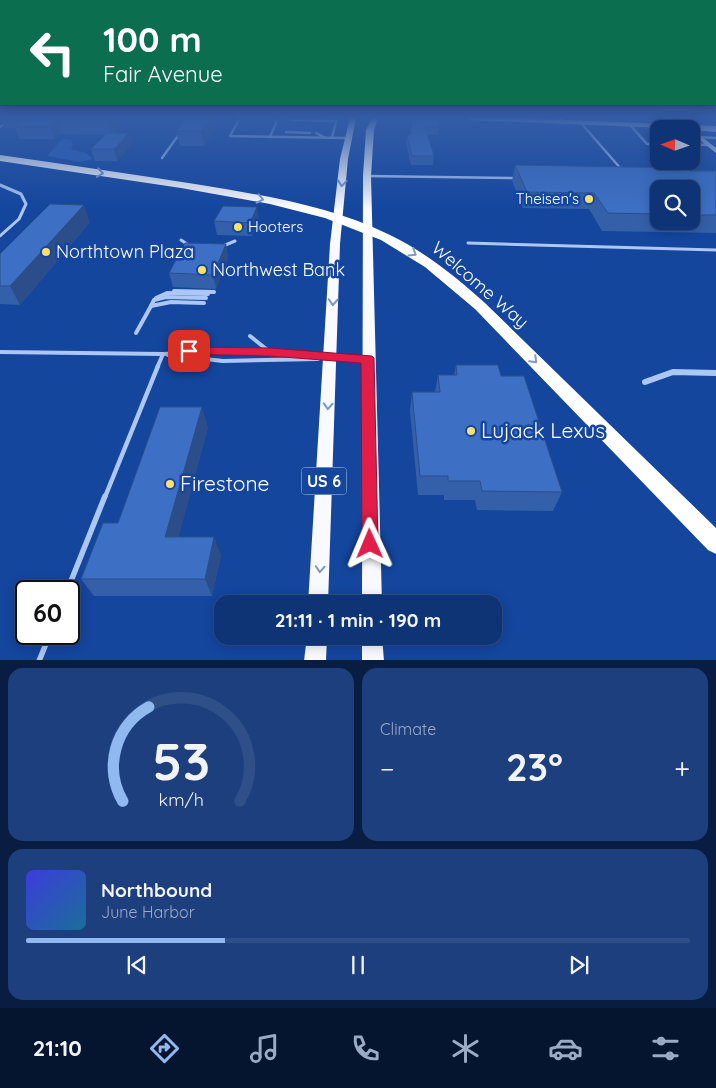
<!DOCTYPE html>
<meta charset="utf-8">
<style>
body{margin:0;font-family:Quicksand,sans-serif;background:#1d3f7e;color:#f1f3f6;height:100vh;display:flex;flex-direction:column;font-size:19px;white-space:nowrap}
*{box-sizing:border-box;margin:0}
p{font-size:16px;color:#9baac5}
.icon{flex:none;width:28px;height:28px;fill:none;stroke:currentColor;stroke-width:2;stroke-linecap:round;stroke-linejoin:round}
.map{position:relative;height:660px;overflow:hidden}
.drawer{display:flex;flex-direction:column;gap:8px;padding:8px;background:#081d41;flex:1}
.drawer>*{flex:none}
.hud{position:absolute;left:0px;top:0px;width:716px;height:105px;box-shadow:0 2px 12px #0003,0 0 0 1px #2f4f88;background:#0b6e4f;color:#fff;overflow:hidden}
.needle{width:32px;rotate:272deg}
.fabs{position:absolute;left:650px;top:120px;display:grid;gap:10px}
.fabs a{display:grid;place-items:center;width:50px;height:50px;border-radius:10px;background:#0f3476;box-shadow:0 2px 12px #0003,0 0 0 1px #2f4f88;font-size:25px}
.speed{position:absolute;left:15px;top:580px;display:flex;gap:10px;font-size:25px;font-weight:700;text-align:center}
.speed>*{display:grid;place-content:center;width:65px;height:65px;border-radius:50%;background:#0f3476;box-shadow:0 2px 12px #0003,0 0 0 1px #2f4f88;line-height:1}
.speed .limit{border:2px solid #111;border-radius:8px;background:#fff;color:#111}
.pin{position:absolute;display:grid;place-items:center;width:42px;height:42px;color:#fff;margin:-21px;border-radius:10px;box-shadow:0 2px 8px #0006}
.me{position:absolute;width:55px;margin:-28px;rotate:359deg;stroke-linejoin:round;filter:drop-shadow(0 0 4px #0008)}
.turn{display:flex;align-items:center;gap:18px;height:105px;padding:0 20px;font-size:22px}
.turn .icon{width:65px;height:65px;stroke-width:2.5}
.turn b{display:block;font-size:35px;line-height:42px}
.big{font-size:38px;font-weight:700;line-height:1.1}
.drawer .tile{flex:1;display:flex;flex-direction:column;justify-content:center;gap:8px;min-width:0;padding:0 18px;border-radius:15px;background:#1d3f7e}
.drawer .dial{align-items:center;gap:0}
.dial svg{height:130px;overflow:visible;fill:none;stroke:#2f4f88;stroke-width:7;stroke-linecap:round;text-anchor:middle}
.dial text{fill:#f1f3f6;stroke:none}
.song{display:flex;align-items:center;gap:15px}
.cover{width:60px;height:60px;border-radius:8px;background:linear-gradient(135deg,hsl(240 70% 55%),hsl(200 70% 35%))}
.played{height:5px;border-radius:2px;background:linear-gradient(90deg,#90b9f0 30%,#2f4f88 30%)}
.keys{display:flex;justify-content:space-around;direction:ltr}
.heat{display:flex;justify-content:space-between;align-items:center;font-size:28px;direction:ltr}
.drawer .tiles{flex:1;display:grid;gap:8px;grid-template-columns:1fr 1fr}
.tile:last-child{grid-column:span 2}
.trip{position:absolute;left:214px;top:595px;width:288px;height:50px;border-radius:15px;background:#0f3476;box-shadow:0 2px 12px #0003,0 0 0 1px #2f4f88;font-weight:700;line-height:50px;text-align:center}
.tabs{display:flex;height:80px;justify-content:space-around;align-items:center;background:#06152f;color:#9baac5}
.tabs .icon{width:35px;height:35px}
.tabs .selected{color:#90b9f0}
.tabs b{font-size:22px;color:#f1f3f6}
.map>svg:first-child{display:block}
.green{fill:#275fbc}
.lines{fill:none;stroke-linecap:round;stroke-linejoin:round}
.lane-far4{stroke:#acc7f4;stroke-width:2.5}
.lane-far3{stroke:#acc7f4;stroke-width:3}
.lane-far2{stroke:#acc7f4;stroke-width:4}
.lane-far1{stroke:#acc7f4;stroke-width:4.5}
.lane{stroke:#acc7f4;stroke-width:5.5}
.street-far1{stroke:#acc7f4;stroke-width:5}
.street{stroke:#acc7f4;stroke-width:6}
.secondary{fill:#dbe7fd;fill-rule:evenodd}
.primary{fill:#f8faff;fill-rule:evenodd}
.highway{fill:#fff;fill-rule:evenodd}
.wall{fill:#3460a9;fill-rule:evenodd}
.shaded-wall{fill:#2b4e8a}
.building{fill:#3d70c5;stroke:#2b4e8a}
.oneway{stroke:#7e99ca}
.oneway2{stroke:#7b97ca}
.route{fill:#e11d48;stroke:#92132f}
.poi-dot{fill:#ffe06e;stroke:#14469e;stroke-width:2}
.labels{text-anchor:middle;stroke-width:5;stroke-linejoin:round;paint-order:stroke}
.far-poi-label{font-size:15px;fill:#fff;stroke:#14469e;text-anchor:end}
.shield{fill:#14469e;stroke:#b8c8e2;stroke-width:1}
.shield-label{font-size:16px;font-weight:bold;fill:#fff}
.poi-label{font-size:18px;fill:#fff;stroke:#14469e;text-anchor:start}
.street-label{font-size:18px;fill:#fff;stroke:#14469e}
.near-poi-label{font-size:21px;fill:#fff;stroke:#14469e;text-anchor:start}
</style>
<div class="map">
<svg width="716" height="661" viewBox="0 0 716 661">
<rect width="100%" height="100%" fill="#14469e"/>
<polygon class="green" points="63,138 71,140 73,144 71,149 86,153 93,159 80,162 47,156"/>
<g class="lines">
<g class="lane-far4">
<polyline points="240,118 230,136 347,138"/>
<polyline points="560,118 563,122"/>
<polyline points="291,120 336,121 332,138"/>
<polyline points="581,123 622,170"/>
<polyline points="630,125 647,144 659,144"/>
<polyline points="0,127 14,118"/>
<polyline points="286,132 310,133"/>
<polyline points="316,133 324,137"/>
<polyline points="270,137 278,118"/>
<polyline points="700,137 716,138"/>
<polyline points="691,144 708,145"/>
<polyline points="162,158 180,133"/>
<polyline points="367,176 516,178"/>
</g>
<g class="lane-far3">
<polyline points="0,185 21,194 26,204 19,219 0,236"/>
<polyline points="181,240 190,246"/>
<polyline points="468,243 716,250"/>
<polyline points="223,246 235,241"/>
</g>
<g class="lane-far2">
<polyline points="174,291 214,292"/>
<polyline points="156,298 167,293 208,294"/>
<polyline points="151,306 154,300 166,297 206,298"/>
<polyline points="136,333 151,306 171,302 204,303"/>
<polyline points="250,336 270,352"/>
<polyline points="0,352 163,354 224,351 328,358"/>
<polyline points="168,355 223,361 318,359"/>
<polyline points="157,368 163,354"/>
</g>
<polyline class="lane-far1" points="105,497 158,366"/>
<g class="lane">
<polyline points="67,591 105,496"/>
<polyline points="39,661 50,634"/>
</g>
<polyline class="street-far1" points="330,358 367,359"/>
<polyline class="street" points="645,382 673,372 716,373"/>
<polygon class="secondary" points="691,128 716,148 716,153 691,133 691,129 689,129"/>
<g class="primary">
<polygon points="350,118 356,118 348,159 340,244 328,604 308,604 330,244 340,159"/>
<polygon points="372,118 378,118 374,130 371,176 382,604 362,604 363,176 366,130"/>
<polygon points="307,636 327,636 326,661 304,661"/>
<polygon points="362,636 382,636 384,661 362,661"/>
</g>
<g class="highway">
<polygon points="467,118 516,118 716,126 716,132 691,130 691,129 471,120"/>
<path d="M0 155C65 164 130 174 195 184 261 195 329 205 390 235 425 252 456 277 485 303L716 528V554L708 550 475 309 425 267 381 240 325 218 270 204 181 188 0 161Z"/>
</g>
</g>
<g class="wall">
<polygon points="0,118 129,118 113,133 129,133 132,144 117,161 95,161 91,149 106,135 61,134 55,139 19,139 15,128 4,128"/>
<polygon points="187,118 223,118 204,146 180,146 176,131"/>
<polygon points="413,118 439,127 438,135 428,135 434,156 433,165 411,165 406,143 407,135 410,135"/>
<path d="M515 165 716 171V233L602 231 589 209 523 208 512 181ZM659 189H691V221H659Z"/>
<polygon points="259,220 252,236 217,235 214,221"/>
<polygon points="90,222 20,305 0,304 0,254"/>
<polygon points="226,244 228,258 216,289 173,287 169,273"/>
<polygon points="456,365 501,376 562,492 553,511 477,510 475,500 444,500 444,495 418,495 410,411 412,392 435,392 438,375 454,375"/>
<polygon points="208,427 178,537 221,555 212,596 94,596 81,579"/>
</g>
<g class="shaded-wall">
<polygon points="15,118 33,118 19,126"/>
<polygon points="113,118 129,118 112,135 108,122"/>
<polygon points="211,118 223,118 204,146 201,131"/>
<polygon points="56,121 61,134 55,139 50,126"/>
<polygon points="129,133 132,144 117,161 114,149"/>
<polygon points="84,205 90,222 20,305 10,286"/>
<polygon points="257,207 259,220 252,236 250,223"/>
<polygon points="226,244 228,258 216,289 213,275"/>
<polygon points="202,407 208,427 174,555 165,537"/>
<polygon points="214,537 221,555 212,596 205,579"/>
</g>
<g class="building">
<polygon points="26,118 113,118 108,122 56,121 50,126 14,126"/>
<polygon points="187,118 211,118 201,131 176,131"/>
<polygon points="413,118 439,118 439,127 425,126 434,156 412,156 407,135 410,135"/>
<polygon points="107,133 129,133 114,149 91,149"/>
<polygon points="515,165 686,168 689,171 716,171 716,215 691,215 691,189 659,189 659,214 608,213 594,193 527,192"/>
<polygon points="50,204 84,205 10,286 0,286 0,254"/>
<polygon points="223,206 257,207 250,223 214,221"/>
<polygon points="185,243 226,244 213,275 169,273"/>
<polygon points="456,365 498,365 501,376 524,376 562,492 482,491 480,481 448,481 448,476 420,476 412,392 440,392 438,375 457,375"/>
<polygon points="160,407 202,407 165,537 214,537 205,579 81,579 103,523 118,523"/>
</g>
<defs><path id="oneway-chevron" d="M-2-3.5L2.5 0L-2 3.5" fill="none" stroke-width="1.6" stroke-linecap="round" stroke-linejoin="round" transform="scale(1.25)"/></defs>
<g class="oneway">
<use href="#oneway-chevron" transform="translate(100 173) rotate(9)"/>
<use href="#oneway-chevron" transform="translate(260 199) rotate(12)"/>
<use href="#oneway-chevron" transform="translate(413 253) rotate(32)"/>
<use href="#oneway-chevron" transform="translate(534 360) rotate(45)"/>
</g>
<g class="oneway2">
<use href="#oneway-chevron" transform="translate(342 183) rotate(95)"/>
<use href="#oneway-chevron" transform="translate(333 302) rotate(93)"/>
<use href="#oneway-chevron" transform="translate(328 406) rotate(93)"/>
<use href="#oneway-chevron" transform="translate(320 569) rotate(93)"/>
</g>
<linearGradient id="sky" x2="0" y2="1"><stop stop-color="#0b2657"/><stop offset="0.56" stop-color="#345da6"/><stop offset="1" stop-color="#345da6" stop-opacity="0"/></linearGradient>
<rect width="716" height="210" fill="url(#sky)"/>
<polygon class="route" points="189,347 270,348 372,356 374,358 378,544 376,550 370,552 364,550 362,544 361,363 270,356 185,354 183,351"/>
<g class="poi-dot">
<circle cx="589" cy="199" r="5"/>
<circle cx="238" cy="227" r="5"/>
<circle cx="46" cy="252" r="5"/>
<circle cx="202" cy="270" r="5"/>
<circle cx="471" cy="431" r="5"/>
<circle cx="170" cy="484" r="5"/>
</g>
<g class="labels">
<g class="far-poi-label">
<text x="579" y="204">Theisen's</text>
<text x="248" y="232" text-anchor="start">Hooters</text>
</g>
<rect class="shield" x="301.5" y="467.5" width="45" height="27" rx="4"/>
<g class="shield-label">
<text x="324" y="487">US 6</text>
</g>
<g class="poi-label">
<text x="56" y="258">Northtown Plaza</text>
<text x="212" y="276">Northwest Bank</text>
</g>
<g class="street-label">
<text transform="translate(480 285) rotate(41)" y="6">Welcome Way</text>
</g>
<g class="near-poi-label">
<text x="481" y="438">Lujack Lexus</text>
<text x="180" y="491">Firestone</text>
</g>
</g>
</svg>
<div class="fabs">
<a><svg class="needle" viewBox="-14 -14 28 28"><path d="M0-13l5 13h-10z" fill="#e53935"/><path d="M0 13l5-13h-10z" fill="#9baac5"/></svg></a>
<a><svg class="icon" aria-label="search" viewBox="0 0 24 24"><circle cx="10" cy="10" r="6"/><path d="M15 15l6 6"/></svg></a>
</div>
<div class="speed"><div class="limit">60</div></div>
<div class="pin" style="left:189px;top:351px;background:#d93025"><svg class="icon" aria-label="arrive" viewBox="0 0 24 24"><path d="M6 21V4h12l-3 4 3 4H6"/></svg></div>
<svg class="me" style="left:370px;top:544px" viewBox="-20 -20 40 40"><path d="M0-17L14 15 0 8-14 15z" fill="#e11d48" stroke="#fff" stroke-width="4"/></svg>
<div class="trip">21:11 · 1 min · 190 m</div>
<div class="hud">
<div class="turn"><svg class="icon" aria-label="left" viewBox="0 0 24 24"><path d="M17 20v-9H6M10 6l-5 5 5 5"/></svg><div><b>100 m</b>Fair Avenue</div></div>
</div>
</div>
<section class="drawer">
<div class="tiles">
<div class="tile dial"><svg viewBox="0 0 100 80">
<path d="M14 69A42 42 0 1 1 86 69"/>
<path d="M14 69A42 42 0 0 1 30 11" stroke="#90b9f0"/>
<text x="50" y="56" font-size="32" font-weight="700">53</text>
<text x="50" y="72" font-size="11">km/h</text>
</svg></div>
<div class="tile"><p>Climate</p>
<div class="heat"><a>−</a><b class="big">23°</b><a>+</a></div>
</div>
<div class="tile">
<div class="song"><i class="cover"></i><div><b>Northbound</b><p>June Harbor</p></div></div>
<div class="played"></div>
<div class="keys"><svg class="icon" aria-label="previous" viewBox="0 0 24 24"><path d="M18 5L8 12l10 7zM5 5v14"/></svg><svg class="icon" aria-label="pause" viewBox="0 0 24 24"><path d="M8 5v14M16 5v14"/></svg><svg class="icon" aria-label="next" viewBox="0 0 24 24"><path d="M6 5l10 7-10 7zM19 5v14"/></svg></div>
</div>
</div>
</section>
<nav class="tabs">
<b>21:10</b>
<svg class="icon selected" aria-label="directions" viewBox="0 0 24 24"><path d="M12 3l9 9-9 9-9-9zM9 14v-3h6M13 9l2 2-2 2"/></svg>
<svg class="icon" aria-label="music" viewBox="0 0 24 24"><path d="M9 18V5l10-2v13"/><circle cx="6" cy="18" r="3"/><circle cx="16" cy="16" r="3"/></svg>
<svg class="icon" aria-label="phone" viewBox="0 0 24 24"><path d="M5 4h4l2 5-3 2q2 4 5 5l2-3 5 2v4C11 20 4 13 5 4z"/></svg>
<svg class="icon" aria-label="climate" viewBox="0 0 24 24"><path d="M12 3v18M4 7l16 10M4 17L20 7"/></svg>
<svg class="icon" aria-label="car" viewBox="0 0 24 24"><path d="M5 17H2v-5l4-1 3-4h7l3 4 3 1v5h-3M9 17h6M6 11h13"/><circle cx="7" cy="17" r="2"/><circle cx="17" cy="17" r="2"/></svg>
<svg class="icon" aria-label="filters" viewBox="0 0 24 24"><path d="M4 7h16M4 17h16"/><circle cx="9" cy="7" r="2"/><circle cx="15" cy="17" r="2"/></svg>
</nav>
